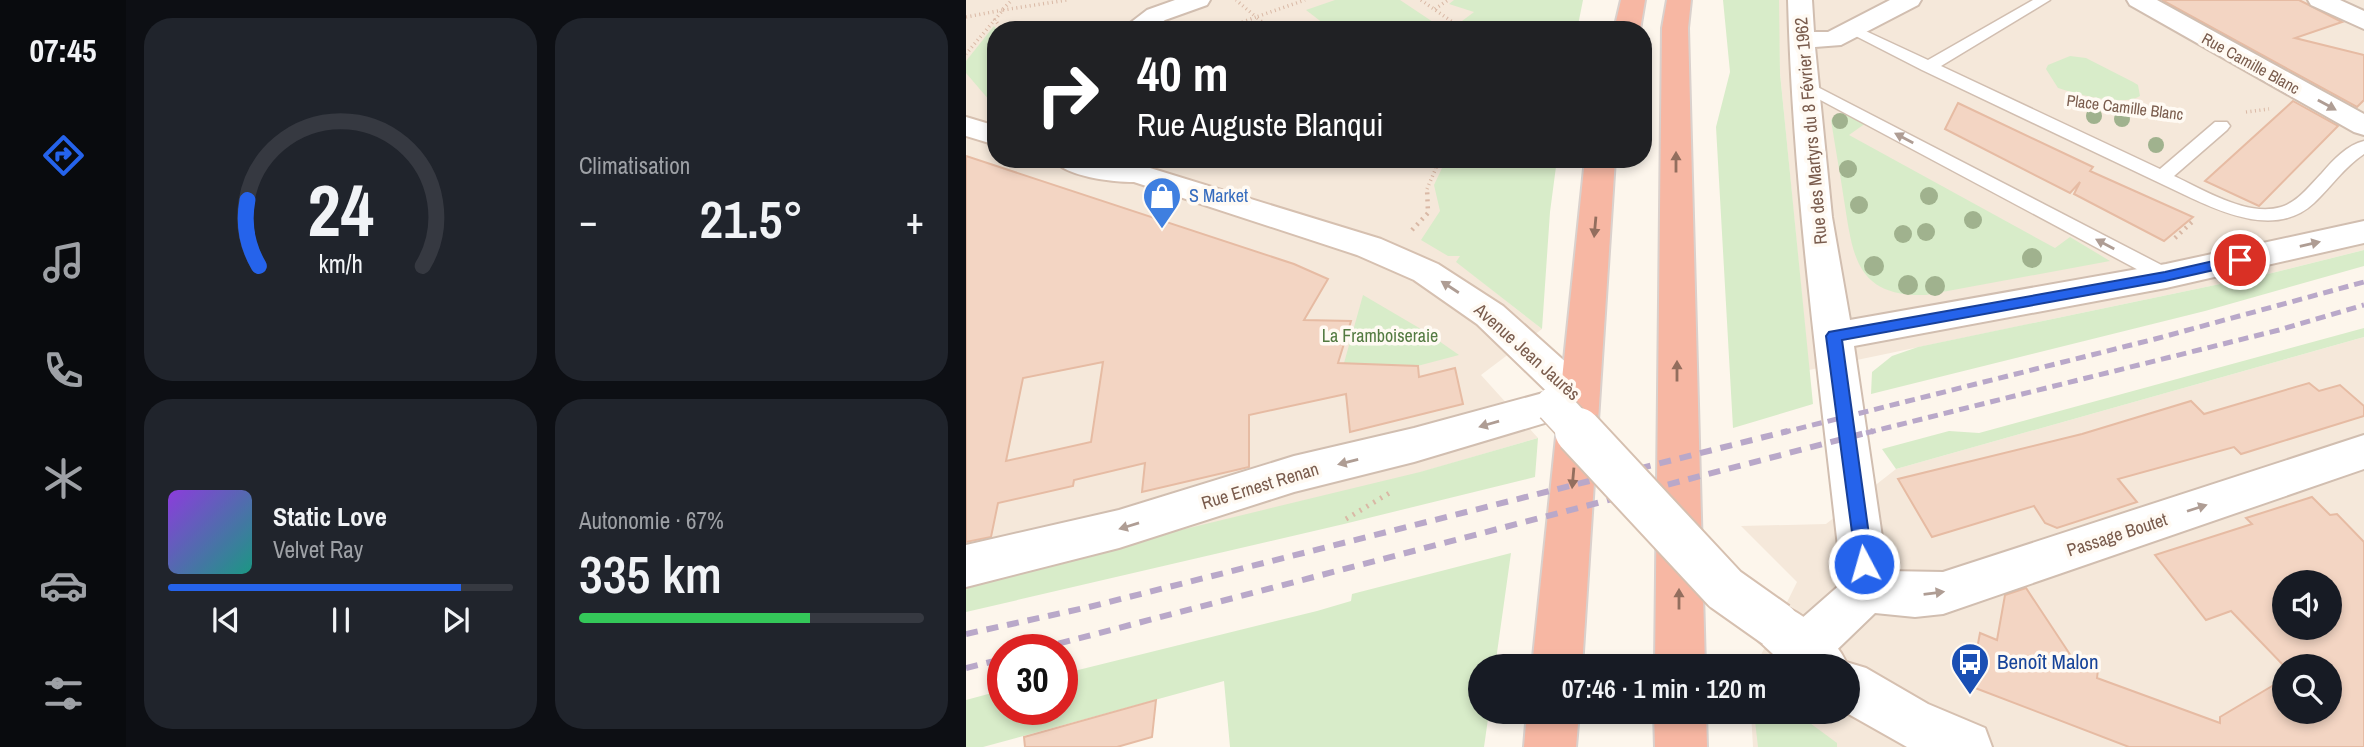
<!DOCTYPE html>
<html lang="fr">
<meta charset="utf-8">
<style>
body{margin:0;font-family:"Archivo Narrow",sans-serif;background:#20242c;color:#f1f3f6;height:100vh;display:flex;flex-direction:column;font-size:26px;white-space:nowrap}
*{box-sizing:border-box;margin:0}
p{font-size:23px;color:#9ea1a6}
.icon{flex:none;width:38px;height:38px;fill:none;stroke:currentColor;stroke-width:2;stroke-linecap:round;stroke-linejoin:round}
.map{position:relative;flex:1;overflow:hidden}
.drawer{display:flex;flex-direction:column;gap:18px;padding:18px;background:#0d0f14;width:840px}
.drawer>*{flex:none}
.guide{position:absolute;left:21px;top:21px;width:665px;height:147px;border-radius:28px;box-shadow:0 4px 10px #0003;background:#202124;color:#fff;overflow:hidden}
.tools{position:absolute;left:1306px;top:570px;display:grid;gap:14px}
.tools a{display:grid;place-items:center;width:70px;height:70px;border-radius:50%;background:#171b24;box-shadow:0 4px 10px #0003;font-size:35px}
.speed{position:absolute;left:21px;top:634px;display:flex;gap:14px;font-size:35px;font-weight:700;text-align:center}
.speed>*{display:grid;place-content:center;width:91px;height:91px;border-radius:50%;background:#171b24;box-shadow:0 4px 10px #0003;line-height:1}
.speed .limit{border:10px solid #d22;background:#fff;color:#111}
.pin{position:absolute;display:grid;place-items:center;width:60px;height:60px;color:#fff;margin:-30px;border:4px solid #fff;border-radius:50%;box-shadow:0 2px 7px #0007}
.me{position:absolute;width:77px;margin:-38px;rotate:354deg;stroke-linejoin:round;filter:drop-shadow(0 0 5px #0008)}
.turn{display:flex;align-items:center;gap:24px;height:147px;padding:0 35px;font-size:32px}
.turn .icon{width:91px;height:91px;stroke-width:2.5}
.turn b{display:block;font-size:49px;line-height:60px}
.big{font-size:52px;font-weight:600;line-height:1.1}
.drawer .widget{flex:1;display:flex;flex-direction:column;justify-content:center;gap:10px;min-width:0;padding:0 24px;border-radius:28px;background:#20242c}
.drawer .dial{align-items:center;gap:0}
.dial svg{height:182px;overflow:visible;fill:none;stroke:#363941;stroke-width:7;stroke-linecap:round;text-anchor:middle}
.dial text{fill:#f1f3f6;stroke:none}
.song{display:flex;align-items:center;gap:21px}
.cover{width:84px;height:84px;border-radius:10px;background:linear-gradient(135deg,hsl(270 70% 55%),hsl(170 70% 35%))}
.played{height:7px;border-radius:4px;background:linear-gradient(90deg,#2563eb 85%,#363941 85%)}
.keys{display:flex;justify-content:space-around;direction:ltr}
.heat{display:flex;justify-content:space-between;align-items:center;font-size:38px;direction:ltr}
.charge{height:10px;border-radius:5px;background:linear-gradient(90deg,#34c759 67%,#363941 0)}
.drawer .tiles{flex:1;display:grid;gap:18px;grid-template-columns:repeat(2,1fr)}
.trip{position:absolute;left:502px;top:654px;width:392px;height:70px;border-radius:35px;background:#171b24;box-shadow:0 4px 10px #0003;font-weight:600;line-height:70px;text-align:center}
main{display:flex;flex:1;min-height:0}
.menu{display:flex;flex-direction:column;width:126px;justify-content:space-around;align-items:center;background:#090b0e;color:#9ea1a6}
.menu .icon{width:49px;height:49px}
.menu .selected{color:#2563eb}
.menu b{font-size:32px;color:#f1f3f6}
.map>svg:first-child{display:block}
.residential{fill:#f5e8da;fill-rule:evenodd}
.green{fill:#d8ecc9}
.building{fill:#f3d5c3;stroke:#e6bba3;stroke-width:2;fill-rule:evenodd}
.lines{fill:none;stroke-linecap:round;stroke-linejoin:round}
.lane-casing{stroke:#d1beb0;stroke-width:3}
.street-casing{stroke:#d1beb0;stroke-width:4}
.secondary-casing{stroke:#d6c0b0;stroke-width:4}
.highway-casing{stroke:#dad1cd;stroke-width:4}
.path-far2{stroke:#d9b8a5;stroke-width:3.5;stroke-dasharray:1 3.5;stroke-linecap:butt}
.path-far1{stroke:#d9b8a5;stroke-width:4.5;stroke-dasharray:2 5;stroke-linecap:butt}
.path{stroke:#d9b8a5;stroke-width:5;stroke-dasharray:2 6;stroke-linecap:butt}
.lane{fill:#fff;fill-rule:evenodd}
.street{fill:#fff;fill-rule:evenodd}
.secondary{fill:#fff;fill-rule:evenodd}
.highway{fill:#f7b7a3;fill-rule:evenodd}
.rail-far1{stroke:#b9a8c9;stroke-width:5;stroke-dasharray:10 6;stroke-linecap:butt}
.rail{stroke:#b9a8c9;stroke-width:6;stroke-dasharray:12 9;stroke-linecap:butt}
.secondary-bridge-far1-casing{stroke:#d6c0b0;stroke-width:39;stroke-linecap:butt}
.secondary-bridge-casing{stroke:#d6c0b0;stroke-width:50;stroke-linecap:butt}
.secondary-bridge-far1{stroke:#fff;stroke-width:36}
.secondary-bridge{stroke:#fff;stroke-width:46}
.tree{fill:#a0b28e}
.oneway{fill:#af9d94}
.oneway2{fill:#936e5e}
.route{fill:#2563eb;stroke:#184099;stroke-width:2}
.labels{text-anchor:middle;stroke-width:7;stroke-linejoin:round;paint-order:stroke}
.far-street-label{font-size:16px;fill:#7a5c4d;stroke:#fffaf3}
.street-label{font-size:18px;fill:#7a5c4d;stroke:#fffaf3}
.shop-label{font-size:18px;fill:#366cbe;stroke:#fffaf3;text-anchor:start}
.park-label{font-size:18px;fill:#537a41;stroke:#fffaf3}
.near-transit-label{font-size:21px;fill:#164399;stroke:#fffaf3;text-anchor:start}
</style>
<main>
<nav class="menu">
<b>07:45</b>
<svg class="icon selected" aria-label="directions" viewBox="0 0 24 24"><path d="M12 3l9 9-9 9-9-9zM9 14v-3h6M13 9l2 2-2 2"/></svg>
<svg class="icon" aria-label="music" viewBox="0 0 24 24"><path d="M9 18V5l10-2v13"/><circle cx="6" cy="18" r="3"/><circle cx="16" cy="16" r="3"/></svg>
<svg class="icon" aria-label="phone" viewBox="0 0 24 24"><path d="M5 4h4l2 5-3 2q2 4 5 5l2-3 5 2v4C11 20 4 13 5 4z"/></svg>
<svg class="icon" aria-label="climate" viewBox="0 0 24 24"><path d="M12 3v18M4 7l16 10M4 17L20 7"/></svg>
<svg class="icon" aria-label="car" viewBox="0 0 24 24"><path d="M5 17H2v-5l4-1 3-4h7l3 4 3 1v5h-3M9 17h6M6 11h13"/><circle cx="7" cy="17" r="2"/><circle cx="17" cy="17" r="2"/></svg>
<svg class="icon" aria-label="filters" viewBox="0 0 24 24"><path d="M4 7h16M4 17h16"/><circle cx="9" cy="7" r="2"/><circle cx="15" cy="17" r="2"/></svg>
</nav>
<section class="drawer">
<div class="tiles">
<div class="widget dial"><svg viewBox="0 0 100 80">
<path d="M14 69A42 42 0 1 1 86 69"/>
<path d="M14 69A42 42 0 0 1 9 40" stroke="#2563eb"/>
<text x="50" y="56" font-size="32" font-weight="700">24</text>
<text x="50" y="72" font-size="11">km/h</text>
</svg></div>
<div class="widget"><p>Climatisation</p>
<div class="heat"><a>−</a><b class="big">21.5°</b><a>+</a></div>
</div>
<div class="widget">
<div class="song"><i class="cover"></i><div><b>Static Love</b><p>Velvet Ray</p></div></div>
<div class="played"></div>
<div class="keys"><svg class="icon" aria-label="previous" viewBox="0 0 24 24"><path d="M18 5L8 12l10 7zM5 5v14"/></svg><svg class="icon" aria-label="pause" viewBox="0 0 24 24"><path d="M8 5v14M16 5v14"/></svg><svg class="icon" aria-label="next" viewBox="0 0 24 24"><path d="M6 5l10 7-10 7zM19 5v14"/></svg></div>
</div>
<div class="widget"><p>Autonomie · 67%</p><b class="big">335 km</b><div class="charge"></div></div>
</div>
</section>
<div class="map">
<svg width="1398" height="747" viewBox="0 0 1398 747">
<rect width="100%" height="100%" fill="#fdf6ec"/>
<g class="residential">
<polygon points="0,0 553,0 547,30 30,30 30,159 513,159 494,260 491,262 576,329 515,375 572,438 435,478 0,583"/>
<polygon points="812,0 1398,0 1398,250 1302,274 843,370 814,73"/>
<path d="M1398 337V747H787L785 712H882V667H789L831 582 775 526 860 524 930 469ZM1318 583H1363V628H1318ZM1318 667H1363V712H1318Z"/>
</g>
<g class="green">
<polygon points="369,0 434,0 476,28 366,30 340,10"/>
<polygon points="488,0 617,0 611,30 502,30 504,28 496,21 508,12 483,4"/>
<polygon points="757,0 813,0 814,73 847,404 767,428 750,127 764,72"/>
<polygon points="28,26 31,30 30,108 0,73 0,61"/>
<path d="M1104 56 1120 58 1167 82 1172 85 1174 96C1157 107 1110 94 1092 88L1080 69 1082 65Z"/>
<path d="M870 115 884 116 900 123 883 135 1089 248 1104 237 1144 261 960 295C889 297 887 255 878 200 874 173 869 146 865 120Z"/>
<polygon points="474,159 591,159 584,212 576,329 490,262 494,256 482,256 455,240 474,211 468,185 476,168"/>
<polygon points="1398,250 1398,266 1239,311 905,394 906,372 926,356 952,347 1302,274"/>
<polygon points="397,295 460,332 493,355 440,369 439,365 378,363"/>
<polygon points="1398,328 1398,337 930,469 916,449 983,431 1013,433"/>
<polygon points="572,438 569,477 378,524 0,612 0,582 454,472"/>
<polygon points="545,553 529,667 514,667 514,712 523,712 518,747 264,747 258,681 17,747 0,747 0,700 37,690 37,709 96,709 96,674 351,611 385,601 386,594"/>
<polygon points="788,712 829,712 871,743 871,747 792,747"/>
</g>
<g class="building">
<polygon points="1196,0 1333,0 1341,4 1376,22 1329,38 1398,55 1398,100 1391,107"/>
<polygon points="1327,101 1372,126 1293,206 1239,181"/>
<polygon points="992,103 1127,167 1124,171 1227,217 1198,241 1108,194 1114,182 1104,193 979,129"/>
<path d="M0 156 328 264 362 279 338 320 385 321 372 363 452 366 453 377 489 368 497 404 384 432 380 394 283 415V467L176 492 179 463 108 480 107 486 32 503 25 537 0 542ZM137 362 125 442 40 461 57 378Z"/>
<polygon points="1343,383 1353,391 1374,385 1398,406 1398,416 1275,454 1268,447 1152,479 1171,502 1091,528 1079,523 1068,506 966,537 932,479 1116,434 1225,401 1238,414"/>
<path d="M1346 497 1364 515 1371 514 1398 542V747H1163L1004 686 1014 633 1031 640 1039 595 1060 588 1109 662 1132 670 1131 678 1254 723V717L1318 679V712H1363V667H1319L1265 611 1240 620 1189 555 1286 524 1280 518ZM1318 583H1363V628H1318Z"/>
<polygon points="190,700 186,737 151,747 59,747 58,737"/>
</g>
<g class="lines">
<defs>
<g id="lane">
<path d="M1067 0H1084L975 66 1194 169 1249 122H1261L1264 126 1261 130 1208 176C1238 190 1281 217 1315 207 1332 202 1344 185 1356 173 1367 160 1381 145 1398 141V154C1378 167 1365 187 1348 203 1312 237 1259 214 1221 196L956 70 878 30 881 27H891L962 60Z"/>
<polygon points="838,80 1207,271 1210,276 1207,281 1193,281 832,88 830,85"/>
</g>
<g id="street">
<polygon points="209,0 244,0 241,5 199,20 185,30 155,30 181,10"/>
<path d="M822 0H846L848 32H862L924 0H955L952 5 875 45 849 47 866 217 884 320 1200 264 1398 221V243L1200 288 888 346 921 571 977 572 1398 435V469L977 614 949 617 909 613 853 667H819L812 650 819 633 876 583C855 389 827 194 822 0Z"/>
<polygon points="1161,0 1191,0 1398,114 1398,135 1388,132 1164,5"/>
<polygon points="1342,0 1374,0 1398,11 1398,29 1345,5"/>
<polygon points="588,390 602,394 608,405 602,416 448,462 328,492 153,548 0,587 0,545 153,510 328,456 448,428"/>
</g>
<g id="secondary">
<polygon points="0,117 30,126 30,145 0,136"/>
<path d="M87 159H133L144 163 171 164 415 239 472 264 537 306 623 383 629 394 623 405 609 409 595 405 511 324 448 280 391 255 168 182C147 182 99 177 87 159Z"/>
<path d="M810 602C835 612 869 637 880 662L900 668 962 704 1019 728 1026 747H941L879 712H882V667H821L793 641 786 625 793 609Z"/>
</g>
<g id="highway">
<polygon points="655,0 679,0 674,30 648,30"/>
<polygon points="701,0 725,0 722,28 739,667 689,667 696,28"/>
<polygon points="619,159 649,159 616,667 566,667"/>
<polygon points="561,712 613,712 610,747 558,747"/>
<polygon points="688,712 740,712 741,747 689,747"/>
</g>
</defs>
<use href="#lane" class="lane-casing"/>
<use href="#street" class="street-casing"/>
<use href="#secondary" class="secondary-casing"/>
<use href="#highway" class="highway-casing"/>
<g class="path-far2">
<polyline points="455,0 498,30"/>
<polyline points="37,9 46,0"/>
<polyline points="469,9 482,0"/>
<polyline points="37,10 101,0"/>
<polyline points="0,17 37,10 0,54"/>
<polyline points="28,19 37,30"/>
<polyline points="255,30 290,17 270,0"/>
<polyline points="306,30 290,17 339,0"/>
<polyline points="1107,101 1223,116"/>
<polyline points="1280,112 1303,109"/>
<polyline points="461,189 470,168 467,159"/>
</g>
<g class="path-far1">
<polyline points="446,230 462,213 461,188"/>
<polyline points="1209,238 1226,222"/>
</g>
<polyline class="path" points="380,519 425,492"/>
<use href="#lane" class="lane"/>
<use href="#street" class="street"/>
<use href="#secondary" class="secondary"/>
<use href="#highway" class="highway"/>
<g class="rail-far1">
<polyline points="815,433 1189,339 1398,282"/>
<polyline points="900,433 1313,330 1398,305"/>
</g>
<g class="rail">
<polyline points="0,634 123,607 822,431"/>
<polyline points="72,649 907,431"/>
<polyline points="0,668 37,659"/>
</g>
<defs>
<polyline id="secondary-bridge-far1" points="588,405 614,433"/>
<polyline id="secondary-bridge" points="612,431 759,589 810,625"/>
</defs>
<use href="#secondary-bridge-far1" class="secondary-bridge-far1-casing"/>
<use href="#secondary-bridge" class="secondary-bridge-casing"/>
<use href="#secondary-bridge-far1" class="secondary-bridge-far1"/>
<use href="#secondary-bridge" class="secondary-bridge"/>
</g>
<g class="tree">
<circle cx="1128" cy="116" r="8"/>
<circle cx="1156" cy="119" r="8"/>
<circle cx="874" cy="121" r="8"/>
<circle cx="1190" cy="145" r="8"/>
<circle cx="882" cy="169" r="9"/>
<circle cx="963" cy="196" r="9"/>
<circle cx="893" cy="205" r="9"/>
<circle cx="1007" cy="220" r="9"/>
<circle cx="960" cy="232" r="9"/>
<circle cx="937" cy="234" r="9"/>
<circle cx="1066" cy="258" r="10"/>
<circle cx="908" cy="266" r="10"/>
<circle cx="942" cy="285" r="10"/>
<circle cx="969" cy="286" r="10"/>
</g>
<defs><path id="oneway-solid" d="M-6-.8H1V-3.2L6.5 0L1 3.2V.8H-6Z" transform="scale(1.75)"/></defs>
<g class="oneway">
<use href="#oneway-solid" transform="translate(1361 105) rotate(29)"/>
<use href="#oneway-solid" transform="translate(938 138) rotate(-152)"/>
<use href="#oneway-solid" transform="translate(1139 244) rotate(-152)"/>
<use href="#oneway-solid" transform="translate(1344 244) rotate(-13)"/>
<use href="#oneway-solid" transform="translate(484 287) rotate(-147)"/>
<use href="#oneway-solid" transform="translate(523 424) rotate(164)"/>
<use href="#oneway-solid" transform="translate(382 462) rotate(166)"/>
<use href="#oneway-solid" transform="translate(1231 508) rotate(-18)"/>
<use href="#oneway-solid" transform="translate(163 526) rotate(163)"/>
<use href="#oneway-solid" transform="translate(968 593) rotate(-7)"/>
</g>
<g class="oneway2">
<use href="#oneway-solid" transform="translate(710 162) rotate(-90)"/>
<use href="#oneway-solid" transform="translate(629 227) rotate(95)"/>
<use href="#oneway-solid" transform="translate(711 371) rotate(-90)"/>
<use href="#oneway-solid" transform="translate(607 478) rotate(95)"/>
<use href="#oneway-solid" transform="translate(713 599) rotate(-90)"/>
</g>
<polygon class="route" points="1274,255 1281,260 1279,263 1199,281 876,340 907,564 904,570 898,573 891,570 860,336 863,332 1199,272"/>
<defs>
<symbol id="shop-pin" viewBox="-11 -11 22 30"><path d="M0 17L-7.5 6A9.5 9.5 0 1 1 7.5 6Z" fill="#3f7fe0" stroke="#fffaf3"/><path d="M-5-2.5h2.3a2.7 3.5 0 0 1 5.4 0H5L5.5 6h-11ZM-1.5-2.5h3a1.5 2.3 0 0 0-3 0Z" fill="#fff"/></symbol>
<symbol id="bus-pin" viewBox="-11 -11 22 30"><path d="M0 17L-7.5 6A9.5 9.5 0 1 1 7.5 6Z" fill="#1a4fb4" stroke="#fffaf3"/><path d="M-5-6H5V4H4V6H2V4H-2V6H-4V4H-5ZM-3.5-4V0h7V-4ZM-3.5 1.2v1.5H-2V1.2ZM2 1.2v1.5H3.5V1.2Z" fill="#fff"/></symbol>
</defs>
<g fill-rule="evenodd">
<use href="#shop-pin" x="174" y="174" width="44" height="60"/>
<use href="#bus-pin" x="982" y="640" width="44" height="60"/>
</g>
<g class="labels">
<g class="far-street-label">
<text transform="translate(1285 63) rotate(29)" y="6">Rue Camille Blanc</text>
<text transform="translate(1159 107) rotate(7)" y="6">Place Camille Blanc</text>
</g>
<g class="street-label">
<text transform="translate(845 131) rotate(-95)" y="6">Rue des Martyrs du 8 Février 1962</text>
<text transform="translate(561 352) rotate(42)" y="6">Avenue Jean Jaurès</text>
<text transform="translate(294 486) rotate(-17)" y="6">Rue Ernest Renan</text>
<text transform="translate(1151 535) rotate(-18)" y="6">Passage Boutet</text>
</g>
<g class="shop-label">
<text x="223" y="202">S Market</text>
</g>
<g class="park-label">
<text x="414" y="342">La Framboiseraie</text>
</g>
<g class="near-transit-label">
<text x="1031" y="669">Benoît Malon</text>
</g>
</g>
</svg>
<div class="tools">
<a><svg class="icon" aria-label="sound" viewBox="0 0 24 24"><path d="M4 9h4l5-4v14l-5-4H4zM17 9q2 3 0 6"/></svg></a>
<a><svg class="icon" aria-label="search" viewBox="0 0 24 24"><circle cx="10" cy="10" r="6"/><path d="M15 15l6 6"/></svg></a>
</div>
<div class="speed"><div class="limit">30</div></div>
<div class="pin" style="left:1274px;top:260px;background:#d93025"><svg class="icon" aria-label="arrive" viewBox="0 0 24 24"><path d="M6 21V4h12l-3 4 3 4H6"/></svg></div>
<svg class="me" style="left:898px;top:564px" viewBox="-20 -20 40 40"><circle r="17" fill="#2563eb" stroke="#fff" stroke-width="3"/><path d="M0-11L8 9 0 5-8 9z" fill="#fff"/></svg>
<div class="trip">07:46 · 1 min · 120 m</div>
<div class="guide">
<div class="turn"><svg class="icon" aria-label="right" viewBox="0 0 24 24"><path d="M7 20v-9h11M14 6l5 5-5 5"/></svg><div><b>40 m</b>Rue Auguste Blanqui</div></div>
</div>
</div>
</main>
